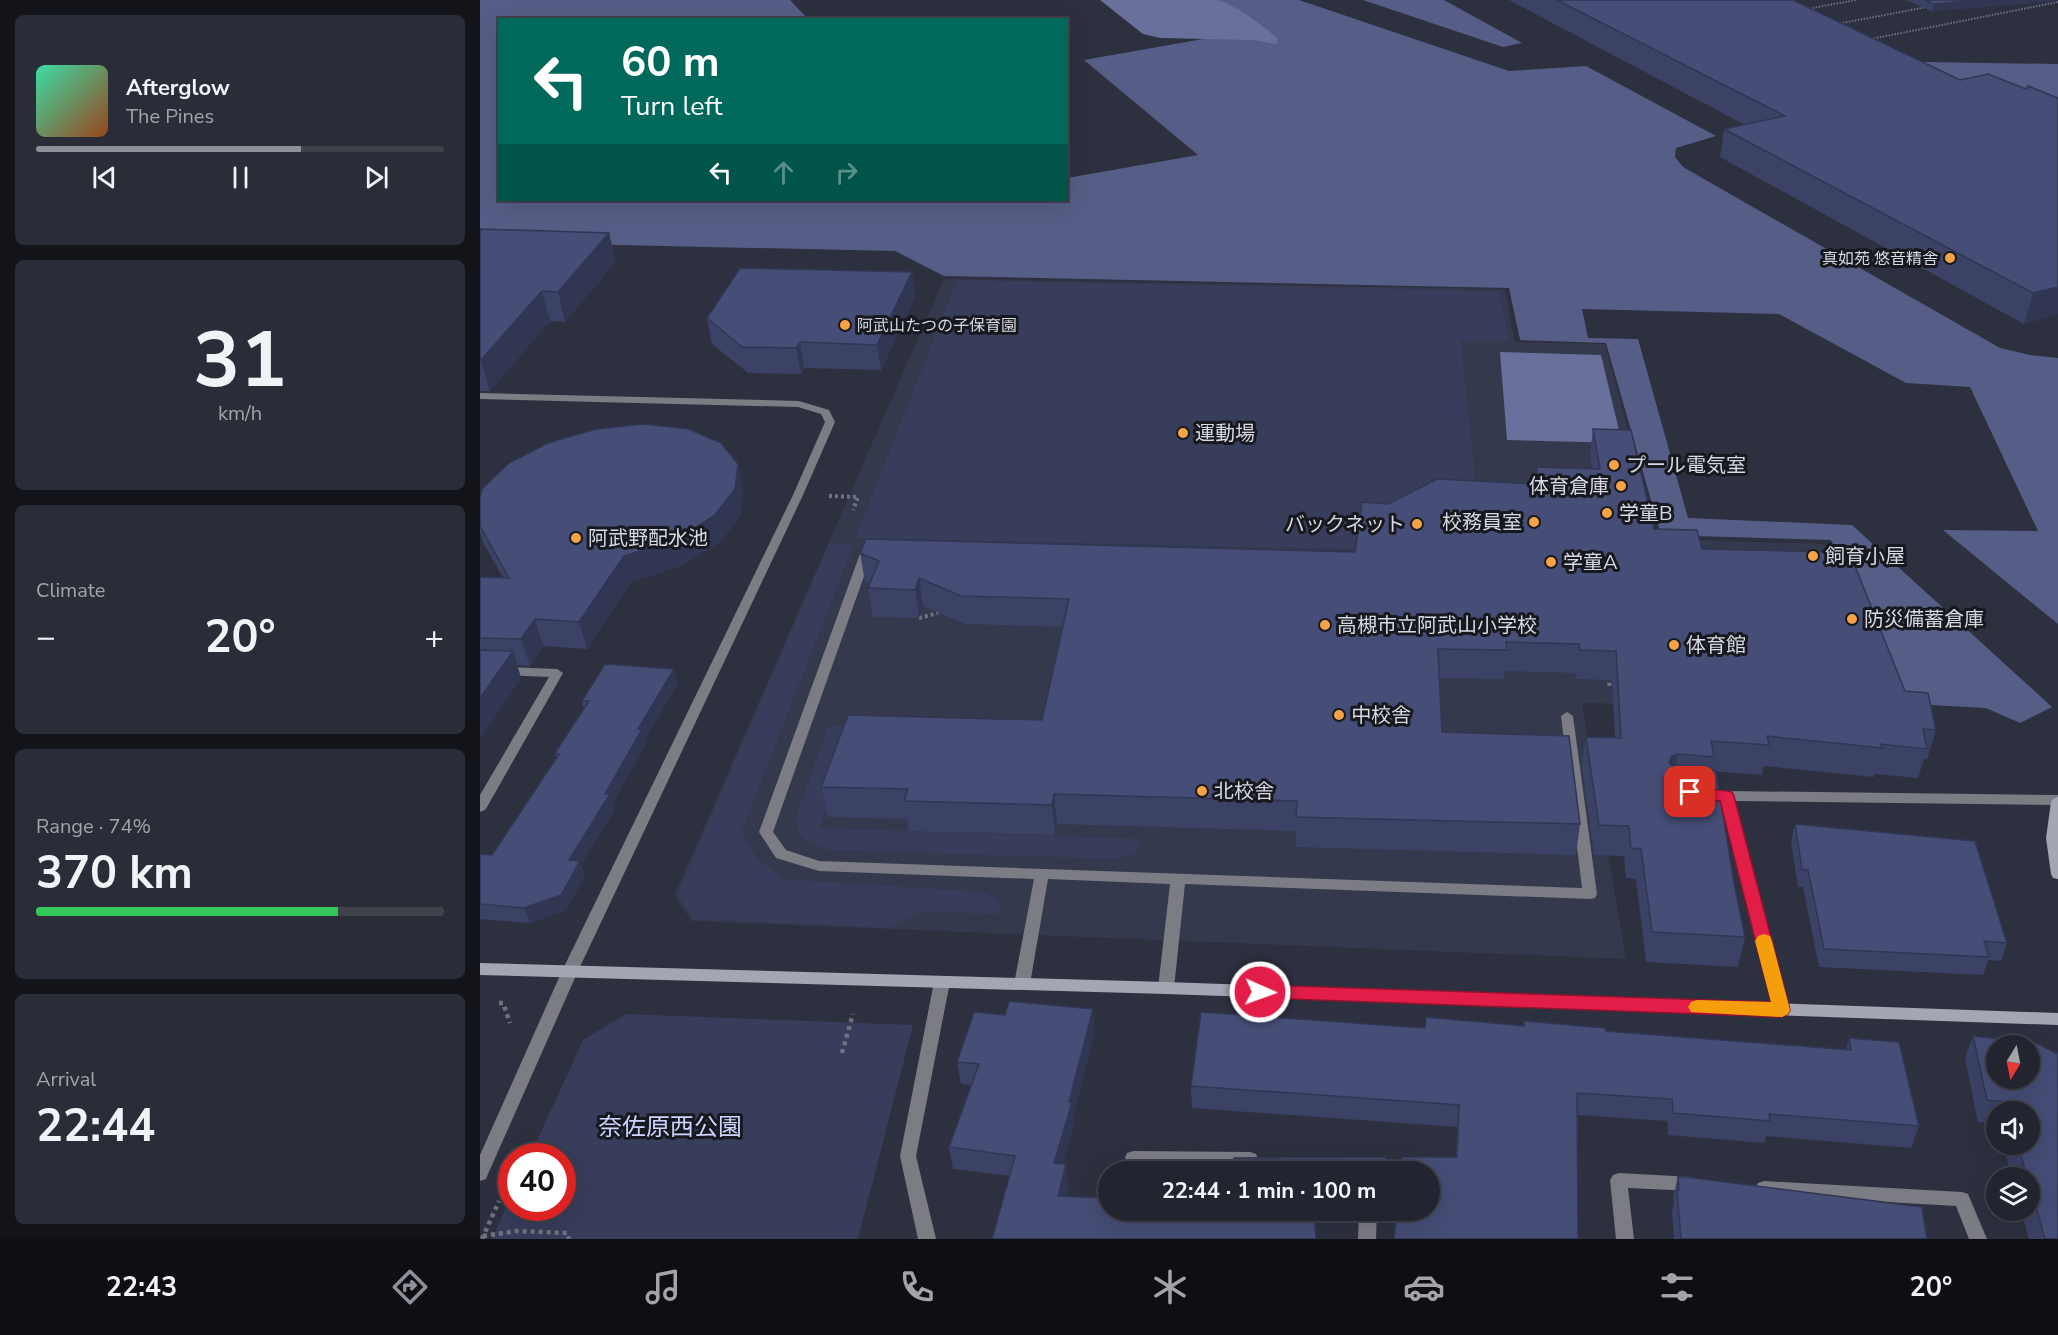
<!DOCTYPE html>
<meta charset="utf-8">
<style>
body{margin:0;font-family:"Nunito Sans","Noto Sans JP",sans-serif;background:#2a2c37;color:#f1f3f6;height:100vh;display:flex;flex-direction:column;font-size:22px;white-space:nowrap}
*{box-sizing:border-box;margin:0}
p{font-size:20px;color:#a2a4aa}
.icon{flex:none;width:33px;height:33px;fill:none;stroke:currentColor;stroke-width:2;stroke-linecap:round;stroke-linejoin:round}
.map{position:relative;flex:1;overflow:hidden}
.drawer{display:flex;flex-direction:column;gap:15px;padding:15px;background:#13141a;width:480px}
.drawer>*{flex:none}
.guide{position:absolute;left:18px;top:18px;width:570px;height:183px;border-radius:0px;box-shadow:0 6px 24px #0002,0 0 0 2px #3f414b;background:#00695c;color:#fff;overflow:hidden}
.needle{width:39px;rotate:190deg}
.tools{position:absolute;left:1506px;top:1035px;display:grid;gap:12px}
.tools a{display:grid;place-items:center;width:54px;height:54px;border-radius:50%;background:#22242f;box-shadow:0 6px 24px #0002,0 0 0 2px #3f414b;font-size:30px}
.speed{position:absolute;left:18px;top:1143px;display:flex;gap:12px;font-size:30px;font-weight:700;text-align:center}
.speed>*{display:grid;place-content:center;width:78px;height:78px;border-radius:50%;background:#22242f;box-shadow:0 6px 24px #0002,0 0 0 2px #3f414b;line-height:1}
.speed .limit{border:9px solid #d22;background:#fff;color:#111}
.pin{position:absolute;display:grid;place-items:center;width:51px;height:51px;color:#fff;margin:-26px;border-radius:12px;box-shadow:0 3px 9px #0006}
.me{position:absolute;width:66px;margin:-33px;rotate:92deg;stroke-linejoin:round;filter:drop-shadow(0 0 4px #0008)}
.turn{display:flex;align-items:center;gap:21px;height:126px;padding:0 24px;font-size:27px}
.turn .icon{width:78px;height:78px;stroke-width:2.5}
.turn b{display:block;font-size:42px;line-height:51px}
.lanes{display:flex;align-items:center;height:57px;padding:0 24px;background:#0003;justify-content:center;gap:30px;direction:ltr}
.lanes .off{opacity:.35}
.big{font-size:45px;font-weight:700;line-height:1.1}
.drawer .tile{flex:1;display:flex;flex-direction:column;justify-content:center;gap:9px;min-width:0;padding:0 21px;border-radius:9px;background:#2a2c37}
.drawer .dial{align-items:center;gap:0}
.dial b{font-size:78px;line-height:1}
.song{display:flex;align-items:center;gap:18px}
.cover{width:72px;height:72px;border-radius:9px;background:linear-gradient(135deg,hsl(160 70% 55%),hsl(20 70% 35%))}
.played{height:6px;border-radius:3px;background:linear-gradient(90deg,#8c9099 65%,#3f414b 65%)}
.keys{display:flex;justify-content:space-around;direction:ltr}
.heat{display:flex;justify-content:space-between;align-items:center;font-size:33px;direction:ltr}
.charge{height:9px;border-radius:4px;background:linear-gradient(90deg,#34c759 74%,#3f414b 0)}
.trip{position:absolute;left:618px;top:1161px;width:342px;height:60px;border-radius:30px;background:#22242f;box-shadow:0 6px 24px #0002,0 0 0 2px #3f414b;font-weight:700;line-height:60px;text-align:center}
.dock{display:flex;height:96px;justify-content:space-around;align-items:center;background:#0e0e13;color:#a2a4aa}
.dock .icon{width:42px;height:42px}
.dock .selected{color:#8c9099}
.dock b{font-size:27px;color:#f1f3f6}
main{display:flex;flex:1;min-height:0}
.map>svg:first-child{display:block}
.built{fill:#34394d}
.green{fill:#373d5a}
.forest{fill:#565e87}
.water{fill:#68709b}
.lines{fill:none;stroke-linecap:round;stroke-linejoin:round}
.path-far2{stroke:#6f727f;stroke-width:2;stroke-dasharray:1.5 1.5;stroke-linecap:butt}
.path-far1{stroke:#6f727f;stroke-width:4;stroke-dasharray:3 3;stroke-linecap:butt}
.path{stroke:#6f727f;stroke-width:4.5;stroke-dasharray:4 4;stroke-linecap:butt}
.lane{fill:#7b7c84;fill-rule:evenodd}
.street{fill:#7b7c84;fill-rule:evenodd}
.secondary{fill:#a4a7b3;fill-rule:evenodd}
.wall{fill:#3c4265}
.shaded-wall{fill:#313653}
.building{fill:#464d76;stroke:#313653;stroke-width:1.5;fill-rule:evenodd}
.route{fill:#e11d48;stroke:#92132f;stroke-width:1.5}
.slow{fill:#f59e0b}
.poi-dot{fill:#f5a346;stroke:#17191f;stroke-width:2}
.labels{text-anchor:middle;stroke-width:6;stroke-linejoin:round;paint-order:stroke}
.far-poi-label{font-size:16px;fill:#d7d9e3;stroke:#17191f;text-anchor:end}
.poi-label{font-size:20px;fill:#d7d9e3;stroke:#17191f;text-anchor:start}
.near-park-label{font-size:24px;fill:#ccd5ff;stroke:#17191f}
</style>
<main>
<section class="drawer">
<div class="tile">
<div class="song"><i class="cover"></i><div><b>Afterglow</b><p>The Pines</p></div></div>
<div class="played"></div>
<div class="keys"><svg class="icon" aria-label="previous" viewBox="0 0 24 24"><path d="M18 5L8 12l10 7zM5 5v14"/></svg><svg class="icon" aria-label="pause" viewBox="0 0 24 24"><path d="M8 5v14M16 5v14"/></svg><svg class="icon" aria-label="next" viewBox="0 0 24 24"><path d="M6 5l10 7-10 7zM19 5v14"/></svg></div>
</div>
<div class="tile dial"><b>31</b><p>km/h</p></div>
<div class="tile"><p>Climate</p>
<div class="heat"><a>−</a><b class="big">20°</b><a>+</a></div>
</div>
<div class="tile"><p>Range · 74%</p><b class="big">370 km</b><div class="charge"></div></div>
<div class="tile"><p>Arrival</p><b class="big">22:44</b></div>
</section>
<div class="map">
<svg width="1578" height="1239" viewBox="0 0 1578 1239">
<rect width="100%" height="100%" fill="#2d303f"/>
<polygon class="built" points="464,279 1025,289 1035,342 1125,344 1177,539 1345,544 1414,709 1102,703 1146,959 212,921 194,896"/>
<g class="green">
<polygon points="477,280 1019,291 1030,341 981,341 1000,526 949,551 375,538"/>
<polygon points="349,543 374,544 262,831 277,858 303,879 504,892 522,904 518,914 442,912 410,928 214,919 197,895"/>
<path d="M348 726 577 731 369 741 340 828 661 839 658 851 638 859 350 850C328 843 317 841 316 816Z"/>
<polygon points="146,1014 433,1025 378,1239 12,1239 31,1196 32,1208 82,1208 82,1156 50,1156 103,1040"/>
</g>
<g class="forest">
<polygon points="0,0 310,0 328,19 20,20 20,200 586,200 587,178 718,155 604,60 774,30 730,0 819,0 1029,71 1106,66 1236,136 1196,148 1195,157 1203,167 1520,348 1550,355 1578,358 1578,624 1463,530 1558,531 1490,387 1426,383 1299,314 1102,309 1108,338 1158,339 1208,518 1372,525 1572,707 1540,723 1506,708 1416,703 1351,540 1181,535 1126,343 1040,340 1029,288 464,276 415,251 0,242"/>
<polygon points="883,0 964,0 1042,43 1023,47"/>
<polygon points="1443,62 1578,64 1578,108 1495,87"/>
</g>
<g class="water">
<path d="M620 0H738C760 8 779 23 797 38V44L772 40 680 38 663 34Z"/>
<polygon points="1020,352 1121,355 1142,443 1027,440"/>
</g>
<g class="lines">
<g class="path-far2">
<polyline points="1327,9 1376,0"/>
<polyline points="1357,24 1447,7"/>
<polyline points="1391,39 1578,2"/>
</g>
<g class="path-far1">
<polyline points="349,496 378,497 373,510"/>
<polyline points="439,618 458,613"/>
<polyline points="1128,677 1130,688"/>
</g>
<g class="path">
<polyline points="19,1003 23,1003 30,1023"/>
<polyline points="362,1053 373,1014"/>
<polyline points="3,1236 37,1231 87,1233 89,1239"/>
<polyline points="2,1239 19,1201"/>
</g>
<g class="lane">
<polygon points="387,548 393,551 293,832 306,850 339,861 1102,888 1081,716 1087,712 1093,716 1117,894 1115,898 1110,899 705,884 694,988 691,992 686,994 681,992 678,988 690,884 568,879 550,984 547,988 542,990 537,988 534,984 554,879 339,871 296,858 279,832 381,551"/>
<polygon points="653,1151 770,1152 776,1154 778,1159 776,1164 770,1166 653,1165 647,1163 645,1158 647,1153"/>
<polygon points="1139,1173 1213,1177 1219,1179 1222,1184 1219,1189 1213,1191 1148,1188 1154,1239 1136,1239 1130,1180 1133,1175"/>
<polygon points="1284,1181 1482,1192 1488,1194 1507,1239 1489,1239 1476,1206 1284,1195 1278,1193 1275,1188 1278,1183"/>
<polygon points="879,1210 897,1210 896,1239 878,1239"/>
</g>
<g class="street">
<polygon points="0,393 319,401 349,410 355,422 323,495 98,971 8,1174 6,1179 0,1181 0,1155 82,971 313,495 345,422 341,414 318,407 0,399"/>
<polygon points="0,666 77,669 83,673 7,807 5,810 0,812 0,795 69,677 0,674"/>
<polygon points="1247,791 1578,795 1578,805 1255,801 1309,1010 1306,1014 1301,1016 1296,1014 1293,1010 1240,796 1242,793"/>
<polygon points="462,976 467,978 470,982 436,1156 456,1239 438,1239 420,1156 454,982 457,978"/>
</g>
<g class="secondary">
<polygon points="1578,797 1578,879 1573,878 1571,874 1566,838 1571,802 1573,799"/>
<polygon points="0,963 686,982 1578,1013 1578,1025 686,994 0,975"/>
</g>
</g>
<g class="wall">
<polygon points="1029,0 1313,0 1578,314 1544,324 1240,157 1244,129 1265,125"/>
<polygon points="1426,0 1578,0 1578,1 1452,11"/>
<polygon points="0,229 136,261 85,322 70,321 10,391 0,391"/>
<polygon points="432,272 435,297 401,370 324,368 321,374 268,373 232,344 227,318"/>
<polygon points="1113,429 1174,529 1222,549 1358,556 1425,691 1456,730 1447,759 1444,759 1438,778 1395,774 1394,777 1284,766 1282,775 1231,771 1265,937 1258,967 1166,962 1156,879 1146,878 1144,856 1114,855 1102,766 1106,737 1135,738 1132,680 1096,679 1095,673 1025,671 1024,679 959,678 962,732 1100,824 1096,855 816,847 816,831 577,824 575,835 429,831 427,819 348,817 341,787 562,720 583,627 485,624 443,606 439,618 393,617 388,588 390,584 385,582 380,553 875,552 908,504 1055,484 1057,467 1112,468 1110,455"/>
<polygon points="263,489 261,515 240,542 201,566 151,582 107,649 63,646 50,666 37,665 41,678 0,739 0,577 23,578 3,542 0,533 0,497"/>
<polygon points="198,683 165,739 166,744 133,802 135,809 101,865 105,876 86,910 50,923 0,919 0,854 12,855 76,758 75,753 104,709 102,701"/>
<polygon points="1315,824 1527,943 1521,961 1508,960 1503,975 1339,967 1323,887 1318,887 1311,842"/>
<polygon points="1044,1021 1126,1031 1366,1049 1369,1038 1439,1126 1431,1148 1286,1136 1284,1143 1188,1135 1187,1121 1098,1115 976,1157 977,1127 712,1108 711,1086 1043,1026"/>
<polygon points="615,1031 593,1117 594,1125 583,1163 589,1186 586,1196 628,1210 878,1210 877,1214 835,1215 512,1239 530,1176 473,1169 469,1147 491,1085 481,1084 477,1062"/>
<polygon points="1493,1036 1578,1054 1578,1239 1549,1239 1541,1210 1550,1210 1550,1178 1532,1178 1523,1144 1550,1144 1550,1112 1516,1112 1516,1124 1498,1122 1485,1058"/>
<polygon points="1198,1176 1447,1239 1194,1239 1192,1211 1194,1204 1193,1198"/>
<polygon points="898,1210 905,1210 905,1213 899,1213"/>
</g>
<g class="shaded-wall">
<polygon points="1503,0 1578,0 1578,1 1452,11 1454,4"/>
<polygon points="129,233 136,261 85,322 78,292"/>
<polygon points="432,272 435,297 401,370 397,345"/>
<polygon points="1578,287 1578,314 1544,324 1553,293"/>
<polygon points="62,291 70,321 10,391 1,360"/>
<polygon points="320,342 324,368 321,374 316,348"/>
<polygon points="258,464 263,489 261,515 240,542 201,566 151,582 107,649 99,622 144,556"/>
<polygon points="439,578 443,606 439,618 435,590"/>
<polygon points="55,619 63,646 50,666 41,639"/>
<polygon points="33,651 41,678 0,739 0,698"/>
<polygon points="194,669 198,683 165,739 166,744 133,802 135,809 101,865 105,876 86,910 50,923 44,908 125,794 158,729"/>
<polygon points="1198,754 1192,784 1189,762 1192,756"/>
<polygon points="574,794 577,824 575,835 572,805"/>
<polygon points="613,1009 615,1031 593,1117 594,1125 577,1185 574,1163"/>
<polygon points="586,1164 589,1186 581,1218 578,1196"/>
</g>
<g class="building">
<polygon points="1077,0 1313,0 1480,80 1508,74 1546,89 1548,86 1578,98 1578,287 1553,293 1244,129 1305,116"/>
<polygon points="1445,0 1503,0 1454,4"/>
<polygon points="0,229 129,233 78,292 62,291 1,360 0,360"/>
<polygon points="260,268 432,272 397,345 320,342 316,348 262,347 227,318"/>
<polygon points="164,424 208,429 241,443 258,464 255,489 234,516 195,540 144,556 99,622 55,619 41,639 0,638 0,577 29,578 0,526 0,497 2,489 29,463 68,443 116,429"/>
<polygon points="1113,429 1151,430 1174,529 1217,530 1222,549 1357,552 1358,556 1371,556 1425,691 1448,693 1456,730 1443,729 1447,749 1401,744 1402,748 1287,736 1289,745 1231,741 1234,757 1198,754 1192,756 1189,762 1192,766 1236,771 1254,883 1265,937 1172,932 1161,849 1151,848 1149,826 1119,825 1106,737 1141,738 1136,651 1100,650 1099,644 1026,642 1027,650 958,649 962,732 1089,736 1100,824 816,817 817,801 574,794 572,805 424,801 428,789 341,787 368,715 562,720 589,599 481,596 439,578 435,590 388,588 399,561 380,553 386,539 875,552 882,502 908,504 957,479 1058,484 1057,467 1120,469"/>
<polygon points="0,650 33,651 0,698"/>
<polygon points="125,664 194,669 158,729 162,729 125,794 130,794 89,860 100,861 81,895 44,908 0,904 0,854 12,855 79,754 75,753 109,701 102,701"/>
<polygon points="1315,824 1495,841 1527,943 1504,941 1509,957 1344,949 1328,870 1322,869"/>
<polygon points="529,1001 613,1009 589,1102 592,1103 574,1163 586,1164 578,1196 628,1198 628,1210 834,1210 836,1239 512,1239 535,1156 469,1147 499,1064 477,1062 494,1012 525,1015"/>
<polygon points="721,1012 945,1028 946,1017 1044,1026 1044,1021 1125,1028 1126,1031 1371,1050 1369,1038 1419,1042 1439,1126 1289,1114 1290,1121 1193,1113 1192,1099 1097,1093 1098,1239 914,1239 917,1210 950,1210 950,1172 920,1172 922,1157 977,1157 979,1105 711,1086"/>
<path d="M1493 1036 1556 1043 1578 1054V1239H1565L1550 1186V1178H1547L1538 1144H1550V1112H1528L1526 1102 1507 1100ZM1516 1046H1550V1078H1516Z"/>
<polygon points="906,1157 906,1172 678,1172 679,1162 754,1165 754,1158"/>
<polygon points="1198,1176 1442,1207 1447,1239 1201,1239 1197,1190 1199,1190"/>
</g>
<polygon class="route" points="1210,787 1247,791 1252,792 1254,796 1310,1010 1308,1014 1302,1017 780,998 774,996 772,992 774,987 780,985 1291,1002 1240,801 1205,796 1202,792"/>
<polygon class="slow" points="1284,934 1290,936 1292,941 1310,1010 1308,1014 1302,1017 1211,1012 1208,1007 1211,1002 1217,1000 1291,1002 1275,941 1278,936"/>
<g class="poi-dot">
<circle cx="1470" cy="258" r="6"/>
<circle cx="365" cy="325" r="6"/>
<circle cx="703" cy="433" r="6"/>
<circle cx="1134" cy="465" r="6"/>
<circle cx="1141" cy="486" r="6"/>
<circle cx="1127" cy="513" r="6"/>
<circle cx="1054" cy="522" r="6"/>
<circle cx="937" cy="524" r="6"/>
<circle cx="96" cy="538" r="6"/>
<circle cx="1333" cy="556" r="6"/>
<circle cx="1071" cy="562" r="6"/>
<circle cx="1372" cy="619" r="6"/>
<circle cx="845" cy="625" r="6"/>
<circle cx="1194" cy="645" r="6"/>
<circle cx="859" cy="715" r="6"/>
<circle cx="722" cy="791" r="6"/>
</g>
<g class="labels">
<g class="far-poi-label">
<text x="1458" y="264">真如苑 悠音精舎</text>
<text x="377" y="331" text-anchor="start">阿武山たつの子保育園</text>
</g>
<g class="poi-label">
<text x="715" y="440">運動場</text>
<text x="1146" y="472">プール電気室</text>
<text x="1129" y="493" text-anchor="end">体育倉庫</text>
<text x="1139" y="520">学童B</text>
<text x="1042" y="529" text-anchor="end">校務員室</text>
<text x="925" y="531" text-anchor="end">バックネット</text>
<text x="108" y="545">阿武野配水池</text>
<text x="1345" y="563">飼育小屋</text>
<text x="1083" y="569">学童A</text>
<text x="1384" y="626">防災備蓄倉庫</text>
<text x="857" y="632">高槻市立阿武山小学校</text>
<text x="1206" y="652">体育館</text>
<text x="871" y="722">中校舎</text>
<text x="734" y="798">北校舎</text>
</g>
<g class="near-park-label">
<text x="190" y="1135">奈佐原西公園</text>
</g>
</g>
</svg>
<div class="tools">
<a><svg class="needle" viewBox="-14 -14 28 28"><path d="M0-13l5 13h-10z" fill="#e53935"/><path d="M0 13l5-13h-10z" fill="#a2a4aa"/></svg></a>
<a><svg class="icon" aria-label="sound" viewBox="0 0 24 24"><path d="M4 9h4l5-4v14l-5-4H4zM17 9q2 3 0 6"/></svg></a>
<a><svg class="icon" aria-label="layers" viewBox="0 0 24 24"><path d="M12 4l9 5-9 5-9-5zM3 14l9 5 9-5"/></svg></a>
</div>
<div class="speed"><div class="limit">40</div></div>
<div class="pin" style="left:1210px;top:792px;background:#d93025"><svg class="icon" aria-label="arrive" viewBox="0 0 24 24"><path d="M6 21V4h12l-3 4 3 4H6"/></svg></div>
<svg class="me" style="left:780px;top:992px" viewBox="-20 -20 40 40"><circle r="17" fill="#e11d48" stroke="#fff" stroke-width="3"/><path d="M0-11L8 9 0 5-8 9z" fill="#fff"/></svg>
<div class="trip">22:44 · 1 min · 100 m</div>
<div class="guide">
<div class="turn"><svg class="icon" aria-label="left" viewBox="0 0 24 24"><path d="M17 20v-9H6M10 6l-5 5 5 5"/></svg><div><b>60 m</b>Turn left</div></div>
<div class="lanes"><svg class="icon" aria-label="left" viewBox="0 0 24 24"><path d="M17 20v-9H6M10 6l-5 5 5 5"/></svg><svg class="icon off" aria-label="ahead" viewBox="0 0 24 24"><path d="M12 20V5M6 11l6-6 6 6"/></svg><svg class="icon off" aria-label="right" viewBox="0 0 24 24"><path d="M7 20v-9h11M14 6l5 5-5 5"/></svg></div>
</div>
</div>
</main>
<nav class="dock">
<b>22:43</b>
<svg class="icon selected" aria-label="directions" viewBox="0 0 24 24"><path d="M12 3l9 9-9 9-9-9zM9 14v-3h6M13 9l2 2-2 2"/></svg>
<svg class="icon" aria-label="music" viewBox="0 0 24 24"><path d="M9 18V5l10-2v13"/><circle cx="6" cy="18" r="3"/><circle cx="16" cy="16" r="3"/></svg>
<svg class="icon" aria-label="phone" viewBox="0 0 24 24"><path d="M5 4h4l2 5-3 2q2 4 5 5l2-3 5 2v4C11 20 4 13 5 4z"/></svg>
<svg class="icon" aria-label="climate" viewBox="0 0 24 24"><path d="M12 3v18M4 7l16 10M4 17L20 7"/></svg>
<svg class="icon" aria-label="car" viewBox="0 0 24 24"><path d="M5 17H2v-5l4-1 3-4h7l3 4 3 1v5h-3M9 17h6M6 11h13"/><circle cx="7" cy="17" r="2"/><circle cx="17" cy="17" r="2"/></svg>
<svg class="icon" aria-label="filters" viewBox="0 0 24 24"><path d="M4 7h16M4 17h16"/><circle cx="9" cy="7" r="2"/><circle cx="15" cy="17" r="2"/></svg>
<b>20°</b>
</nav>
